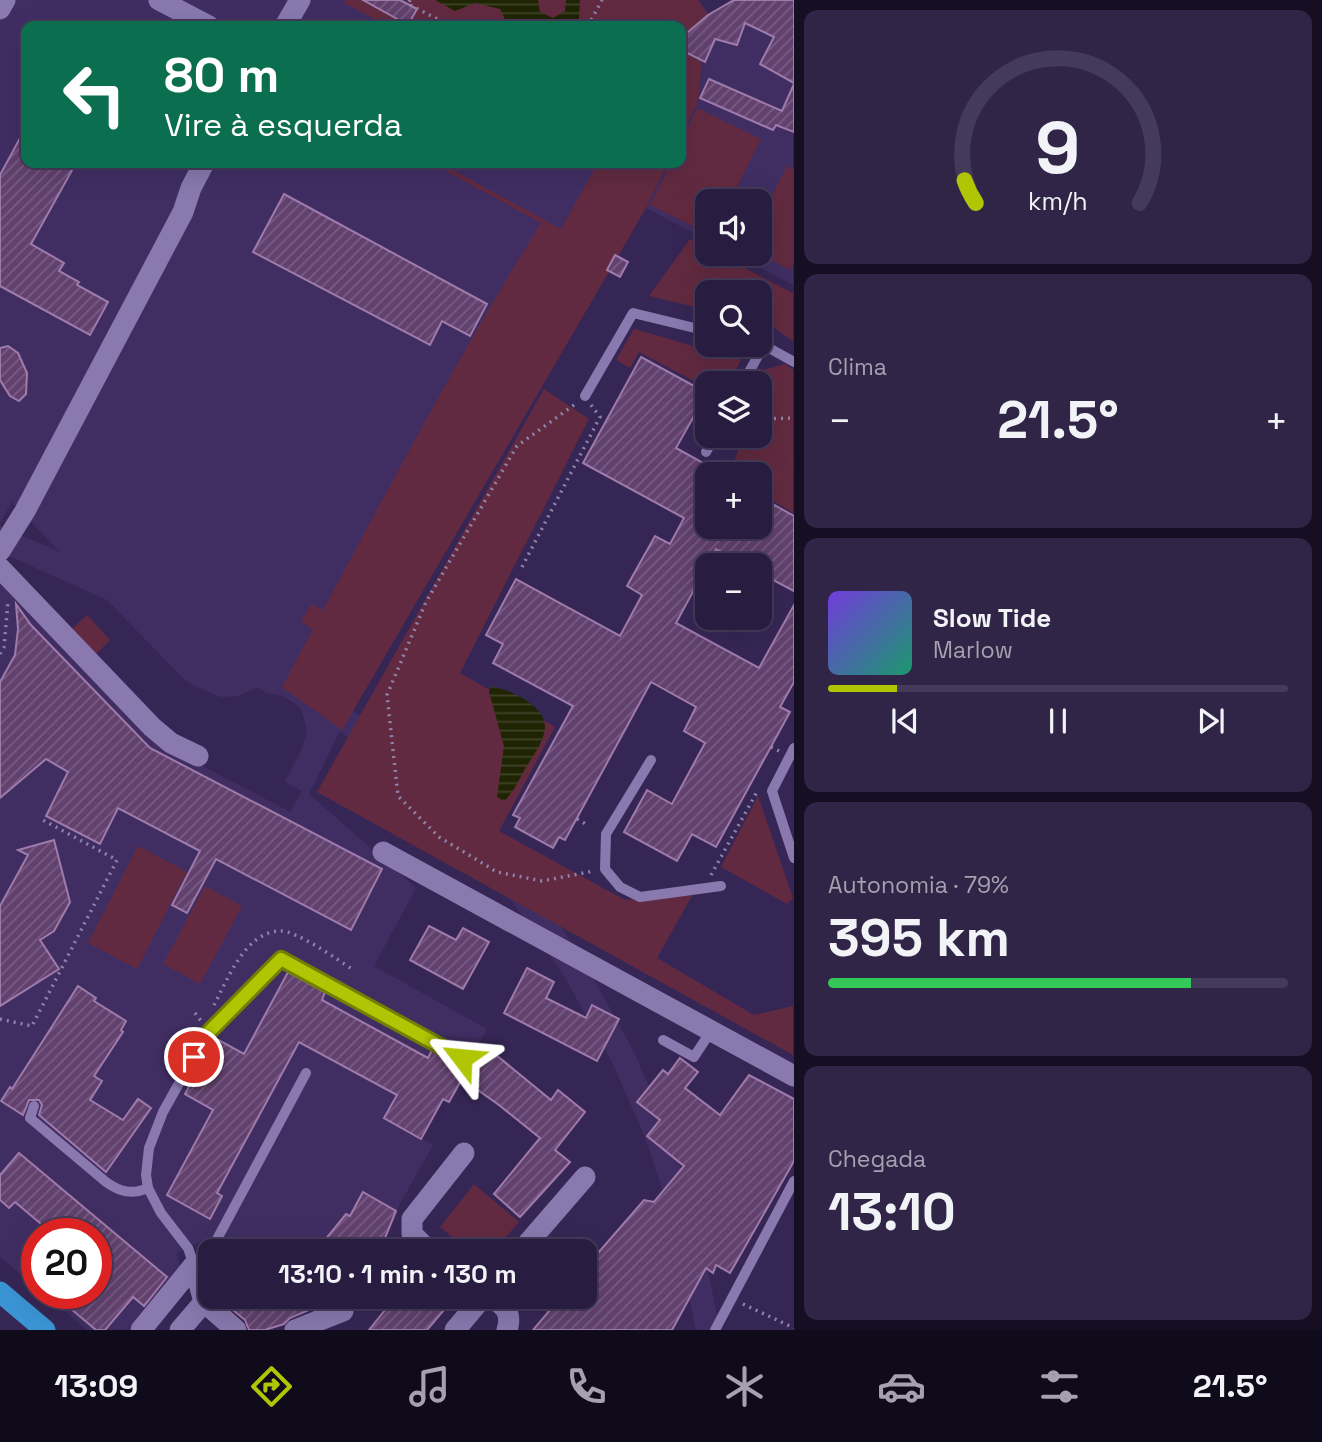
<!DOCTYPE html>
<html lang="pt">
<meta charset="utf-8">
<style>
body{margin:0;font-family:"Space Grotesk",sans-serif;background:#302547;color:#f1f3f6;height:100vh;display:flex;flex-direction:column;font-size:26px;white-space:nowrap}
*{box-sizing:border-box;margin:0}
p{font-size:23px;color:#a5a1b1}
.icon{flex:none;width:38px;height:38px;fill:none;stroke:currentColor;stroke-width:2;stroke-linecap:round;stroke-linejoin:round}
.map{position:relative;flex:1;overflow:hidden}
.panel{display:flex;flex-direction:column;gap:10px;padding:10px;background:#160f23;width:528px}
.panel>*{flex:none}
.hud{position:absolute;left:21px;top:21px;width:665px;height:147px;border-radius:14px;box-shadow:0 7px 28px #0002,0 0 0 2px #443a59;background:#0b6e4f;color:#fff;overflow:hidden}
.fabs{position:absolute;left:695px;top:189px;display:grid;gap:14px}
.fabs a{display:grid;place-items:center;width:77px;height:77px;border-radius:14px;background:#281c40;box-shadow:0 7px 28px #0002,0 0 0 2px #443a59;font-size:35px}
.speed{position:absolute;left:21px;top:1218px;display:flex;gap:14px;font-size:35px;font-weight:700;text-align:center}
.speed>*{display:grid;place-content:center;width:91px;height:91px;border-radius:50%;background:#281c40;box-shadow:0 7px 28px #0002,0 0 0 2px #443a59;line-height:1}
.speed .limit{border:10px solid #d22;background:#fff;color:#111}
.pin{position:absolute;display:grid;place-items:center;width:60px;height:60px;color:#fff;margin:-30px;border:4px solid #fff;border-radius:50%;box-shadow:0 2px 7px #0007}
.me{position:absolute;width:77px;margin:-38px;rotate:299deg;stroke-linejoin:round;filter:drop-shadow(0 0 5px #0008)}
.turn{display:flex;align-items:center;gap:24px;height:147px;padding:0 28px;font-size:32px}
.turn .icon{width:91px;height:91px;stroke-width:2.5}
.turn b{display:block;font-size:49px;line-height:60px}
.big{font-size:52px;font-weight:800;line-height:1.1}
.panel .widget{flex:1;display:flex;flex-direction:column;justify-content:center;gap:10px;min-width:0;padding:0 24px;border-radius:14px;background:#302547}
.panel .dial{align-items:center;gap:0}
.dial svg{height:182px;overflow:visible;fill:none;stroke:#443a59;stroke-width:7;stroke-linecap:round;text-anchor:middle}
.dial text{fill:#f1f3f6;stroke:none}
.song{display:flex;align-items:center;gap:21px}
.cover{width:84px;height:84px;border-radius:10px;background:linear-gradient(135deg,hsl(260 70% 55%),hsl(160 70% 35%))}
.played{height:7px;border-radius:4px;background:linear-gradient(90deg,#b0c503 15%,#443a59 15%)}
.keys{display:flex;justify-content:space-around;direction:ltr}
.heat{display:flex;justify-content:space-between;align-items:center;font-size:38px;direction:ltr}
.charge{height:10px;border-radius:5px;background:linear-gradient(90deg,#34c759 79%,#443a59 0)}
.trip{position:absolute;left:198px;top:1239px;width:399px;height:70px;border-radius:14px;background:#281c40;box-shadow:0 7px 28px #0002,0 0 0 2px #443a59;font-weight:800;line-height:70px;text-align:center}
.dock{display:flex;height:112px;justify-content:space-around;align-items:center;background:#100b1a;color:#a5a1b1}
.dock .icon{width:49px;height:49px}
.dock .active{color:#b0c503}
.dock b{font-size:32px;color:#f1f3f6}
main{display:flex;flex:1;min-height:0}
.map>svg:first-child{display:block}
.built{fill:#402e63}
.green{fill:#622a40}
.water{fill:url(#water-rules)}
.building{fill:url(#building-hatch);stroke:#9f7bac;stroke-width:2}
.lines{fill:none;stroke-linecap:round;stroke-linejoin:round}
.path{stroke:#8f83aa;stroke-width:3.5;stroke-dasharray:2 5;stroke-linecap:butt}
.lane{stroke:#8979af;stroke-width:10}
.street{stroke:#8979af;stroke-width:21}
.primary{stroke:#3b95d4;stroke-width:21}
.route-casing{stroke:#728002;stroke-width:18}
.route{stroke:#b0c503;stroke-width:12}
</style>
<main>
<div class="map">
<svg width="794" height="1330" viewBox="0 0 794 1330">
<defs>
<pattern id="water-rules" width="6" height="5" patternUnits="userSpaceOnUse" patternTransform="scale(1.75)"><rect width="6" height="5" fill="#1f2403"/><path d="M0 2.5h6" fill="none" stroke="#404329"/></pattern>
<pattern id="building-hatch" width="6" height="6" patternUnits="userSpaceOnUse" patternTransform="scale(1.75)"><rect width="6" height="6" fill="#62416e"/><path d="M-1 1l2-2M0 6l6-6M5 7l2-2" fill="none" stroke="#785c84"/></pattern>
</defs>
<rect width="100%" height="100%" fill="#362655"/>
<polygon class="built" points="0,0 698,0 709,14 731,0 793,0 793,285 734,254 760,254 760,201 707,201 707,240 646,208 668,163 681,163 681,137 698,102 702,63 681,51 681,26 26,26 26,163 615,163 350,708 392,741 561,927 585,963 634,1052 669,1132 699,1227 720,1330 696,1330 676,1233 646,1140 612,1062 564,976 512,901 376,760 340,731 309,794 416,888 374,966 487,1029 460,1077 462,1079 449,1102 443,1099 421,1138 433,1145 396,1211 363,1192 350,1216 346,1215 316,1251 229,1251 210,1237 177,1253 181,1268 129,1330 87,1330 43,1293 96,1293 96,1234 37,1234 37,1288 0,1257 0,577 157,742 290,812 302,791 285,782 303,746 307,730 302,712 296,704 282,696 266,693 257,687 238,696 221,697 194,686 182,677 107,600 0,552 0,526 60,552 12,502 0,523"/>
<g class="green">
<polygon points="346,0 363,0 417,9 405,2 406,0 698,0 708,15 681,38 681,26 388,26 344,3"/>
<polygon points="681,51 702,62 698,102 681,137"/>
<polygon points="697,108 761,139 730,201 707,201 707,233 650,205 671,163 681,163 681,142"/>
<path d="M448 163H453L451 169 561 229 598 163H668L646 208 342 730 282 687 313 629 301 622 311 604 323 610C393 480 462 349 541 223L444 170Z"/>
<polygon points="787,166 794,169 794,263 790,270 759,254 760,220"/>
<polygon points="690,239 707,248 707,254 718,254 793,293 793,341 773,327 760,323 760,292 707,292 707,310 649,296"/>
<polygon points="634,329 635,329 741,360 729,383 707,383 707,388 639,352 630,368 616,360"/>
<polygon points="785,364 793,370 793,513 760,493 760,474 729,474 744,436 760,436 760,383 753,383 760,371"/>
<polygon points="544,389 589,419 460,673 555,727 499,831 625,900 693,894 657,958 754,1015 793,1006 793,1055 317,792"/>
<polygon points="87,615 110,640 95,655 71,630"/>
<polygon points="758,796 793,898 787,904 721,867"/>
<polygon points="138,846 187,872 137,969 88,943"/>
<polygon points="205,886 242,906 200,984 163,964"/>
<polygon points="474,1184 519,1222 494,1251 469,1251 440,1227"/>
</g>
<g class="water">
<polygon points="435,0 538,0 540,12 553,18 565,11 566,0 580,0 579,18 574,26 508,26 500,9 475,3 455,11"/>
<path d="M491 686C510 690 546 705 545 728 544 742 532 757 525 769 519 779 513 794 504 801L497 797 504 746 489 692Z"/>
</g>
<g class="building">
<polygon points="363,0 400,0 417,9 408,25"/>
<polygon points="734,0 794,0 794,83 760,64 774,37 745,23 737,45 715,39 705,62 681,50 681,38 708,15"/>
<polygon points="709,79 782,111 794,84 794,132 776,125 773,130 700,98"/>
<polygon points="26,127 26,163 76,163 31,244 64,263 59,271 79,282 77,285 108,302 90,335 0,286 0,175"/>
<polygon points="284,194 487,304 470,336 442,321 430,345 253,252"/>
<polygon points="615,255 628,262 620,277 607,270"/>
<polygon points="8,346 18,353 27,373 26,394 19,401 10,396 0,380 0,348"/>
<polygon points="641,357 707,393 676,448 707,465 707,527 760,527 760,497 794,516 794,591 760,573 760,565 746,565 716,549 676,623 759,668 794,605 794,682 780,707 790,712 716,847 692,834 677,861 624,832 647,790 672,804 705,743 684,731 696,707 651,682 565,840 559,837 553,848 515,827 520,818 513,815 573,706 493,663 503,644 486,635 516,579 620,636 642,595 627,586 655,536 670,544 684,518 583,463"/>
<polygon points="16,604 31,625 150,748 382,869 351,930 216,859 187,913 172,905 200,851 118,808 100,844 46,816 68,772 46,759 0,798 0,682 15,655 18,629"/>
<polygon points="54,840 70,902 54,931 40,940 59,969 0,1006 0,906 28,855 18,850"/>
<polygon points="429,926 456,940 463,928 489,942 463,989 410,960"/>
<polygon points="527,968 554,982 546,998 586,1018 592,1005 619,1019 597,1061 504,1013"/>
<polygon points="288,972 325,992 322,1000 428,1058 432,1050 465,1068 472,1056 484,1062 490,1050 551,1100 558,1090 585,1112 555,1150 570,1162 520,1217 494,1194 540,1138 499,1105 462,1079 449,1102 443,1099 421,1139 384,1118 397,1095 299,1042 217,1193 222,1196 210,1219 167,1195 213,1110 185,1094 215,1038 244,1054"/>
<polygon points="78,986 96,998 94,1001 126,1021 121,1030 123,1032 94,1076 102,1081 90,1100 123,1120 138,1099 151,1108 106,1172 39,1115 42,1105 39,1100 29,1100 23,1115 1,1101 10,1087 12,1089"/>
<polygon points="680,1058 698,1072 685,1088 720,1115 749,1075 794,1099 794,1161 730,1273 716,1265 713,1273 706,1268 672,1330 533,1330 561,1297 584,1297 584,1269 644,1200 654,1202 684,1166 647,1136 660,1120 637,1102 663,1070 668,1074"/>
<polygon points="19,1153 167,1277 144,1306 133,1297 105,1330 96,1330 52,1293 96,1293 96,1234 53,1234 15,1202 9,1208 0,1200 0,1175"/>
<polygon points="363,1192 396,1211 385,1238 403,1251 316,1251 346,1214 350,1216"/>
<polygon points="223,1297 339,1297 290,1318 284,1324 265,1330 249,1330 245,1320 221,1300"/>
<polygon points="369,1297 455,1297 427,1330 369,1330 385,1310"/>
</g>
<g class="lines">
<g class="path">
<polyline points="410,0 408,4 451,26"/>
<polyline points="588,26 602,0"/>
<polyline points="574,405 517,446 426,602 387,695 398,796 439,837 497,872 542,881 594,871"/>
<polyline points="760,419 794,418"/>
<polyline points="522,567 600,417 591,405"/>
<polyline points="0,654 4,647 8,602"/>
<polyline points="771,747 779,751"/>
<polyline points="577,819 589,826"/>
<polyline points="711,875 758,790"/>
<path d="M214 1005C228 979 245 932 280 931 296 930 338 960 352 969"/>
<polyline points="195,1013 202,1022"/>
<polyline points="0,1019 32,1026 117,860 41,819"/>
<polyline points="743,1304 794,1328"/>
</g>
<g class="lane">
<polyline points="760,343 794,362"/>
<polyline points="743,383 764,345"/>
<polyline points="585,396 633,313 707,331"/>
<polyline points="706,452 715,436"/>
<polyline points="794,748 772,791 794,858"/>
<polyline points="651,760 606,834 605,869 620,887 640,897 721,886"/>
<polyline points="663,1040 694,1057 711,1031"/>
<path d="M34 1106 30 1118 106 1182C120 1192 132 1195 148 1188"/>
<polyline points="194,1265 188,1248 161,1213 148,1188 146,1175 149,1148 163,1112 206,1035 281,959 462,1058"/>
<polyline points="194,1265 216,1241 306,1073"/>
<polyline points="715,1330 794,1181"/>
</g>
<g class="street">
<polyline points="159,0 209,26"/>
<polyline points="0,9 5,0"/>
<polyline points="285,26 300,0"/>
<polyline points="0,551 25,511 183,212 191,188 204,163"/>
<polyline points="0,568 152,727 171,743 198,756"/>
<polyline points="383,852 794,1076"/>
<polyline points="429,1251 412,1234 412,1219 464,1153"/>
<polyline points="521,1251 585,1177"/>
<path d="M486 1297C503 1302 513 1312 507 1330"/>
<polyline points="204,1302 236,1330"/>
<polyline points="141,1330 194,1265 204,1302 180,1330"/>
<polyline points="295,1330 343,1311"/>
<polyline points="455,1330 483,1297"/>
</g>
<polyline class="primary" points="0,1292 45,1330"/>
</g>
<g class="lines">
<defs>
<polyline id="route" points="194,1057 206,1035 281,959 462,1058"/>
</defs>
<use href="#route" class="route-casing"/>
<use href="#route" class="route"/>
</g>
</svg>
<div class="fabs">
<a><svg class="icon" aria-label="sound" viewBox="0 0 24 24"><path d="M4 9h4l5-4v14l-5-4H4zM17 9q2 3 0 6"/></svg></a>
<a><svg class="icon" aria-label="search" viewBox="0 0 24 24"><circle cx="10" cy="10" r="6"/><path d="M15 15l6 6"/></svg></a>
<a><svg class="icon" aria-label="layers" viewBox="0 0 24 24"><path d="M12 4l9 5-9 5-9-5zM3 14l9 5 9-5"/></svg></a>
<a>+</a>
<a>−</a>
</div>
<div class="speed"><div class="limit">20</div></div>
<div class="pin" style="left:194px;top:1057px;background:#d93025"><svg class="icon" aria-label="arrive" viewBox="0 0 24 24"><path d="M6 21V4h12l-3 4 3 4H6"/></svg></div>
<svg class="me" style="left:462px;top:1058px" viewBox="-20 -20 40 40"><path d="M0-17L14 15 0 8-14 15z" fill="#b0c503" stroke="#fff" stroke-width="4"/></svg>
<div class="trip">13:10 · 1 min · 130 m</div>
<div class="hud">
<div class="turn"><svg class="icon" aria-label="left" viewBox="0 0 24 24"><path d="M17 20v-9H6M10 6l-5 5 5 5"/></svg><div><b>80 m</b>Vire à esquerda</div></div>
</div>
</div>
<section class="panel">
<div class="widget dial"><svg viewBox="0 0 100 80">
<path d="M14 69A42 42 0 1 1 86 69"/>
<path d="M14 69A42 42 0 0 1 9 59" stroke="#b0c503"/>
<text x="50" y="56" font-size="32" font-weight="700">9</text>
<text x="50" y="72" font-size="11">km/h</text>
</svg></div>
<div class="widget"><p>Clima</p>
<div class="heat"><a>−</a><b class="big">21.5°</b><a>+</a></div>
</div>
<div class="widget">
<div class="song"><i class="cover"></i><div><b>Slow Tide</b><p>Marlow</p></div></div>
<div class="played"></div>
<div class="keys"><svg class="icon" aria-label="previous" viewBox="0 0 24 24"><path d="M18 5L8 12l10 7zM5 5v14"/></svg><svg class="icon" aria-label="pause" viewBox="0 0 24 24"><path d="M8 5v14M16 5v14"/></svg><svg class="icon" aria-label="next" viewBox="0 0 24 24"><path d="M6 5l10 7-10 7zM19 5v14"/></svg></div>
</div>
<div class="widget"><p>Autonomia · 79%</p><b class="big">395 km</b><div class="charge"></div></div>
<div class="widget"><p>Chegada</p><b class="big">13:10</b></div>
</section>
</main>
<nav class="dock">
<b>13:09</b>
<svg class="icon active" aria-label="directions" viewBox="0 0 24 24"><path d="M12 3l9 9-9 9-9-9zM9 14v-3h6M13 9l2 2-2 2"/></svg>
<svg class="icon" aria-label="music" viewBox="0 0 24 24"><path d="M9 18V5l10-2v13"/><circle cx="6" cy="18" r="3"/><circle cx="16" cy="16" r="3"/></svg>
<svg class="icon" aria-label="phone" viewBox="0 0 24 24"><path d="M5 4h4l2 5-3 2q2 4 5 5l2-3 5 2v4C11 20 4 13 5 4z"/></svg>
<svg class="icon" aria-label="climate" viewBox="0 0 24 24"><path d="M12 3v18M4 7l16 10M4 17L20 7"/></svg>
<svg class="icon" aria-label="car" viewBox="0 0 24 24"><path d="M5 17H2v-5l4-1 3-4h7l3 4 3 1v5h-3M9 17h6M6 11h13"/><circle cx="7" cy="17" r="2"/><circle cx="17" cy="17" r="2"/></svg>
<svg class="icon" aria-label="filters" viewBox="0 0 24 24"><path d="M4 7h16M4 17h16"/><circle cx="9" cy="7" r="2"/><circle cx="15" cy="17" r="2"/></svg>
<b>21.5°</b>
</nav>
